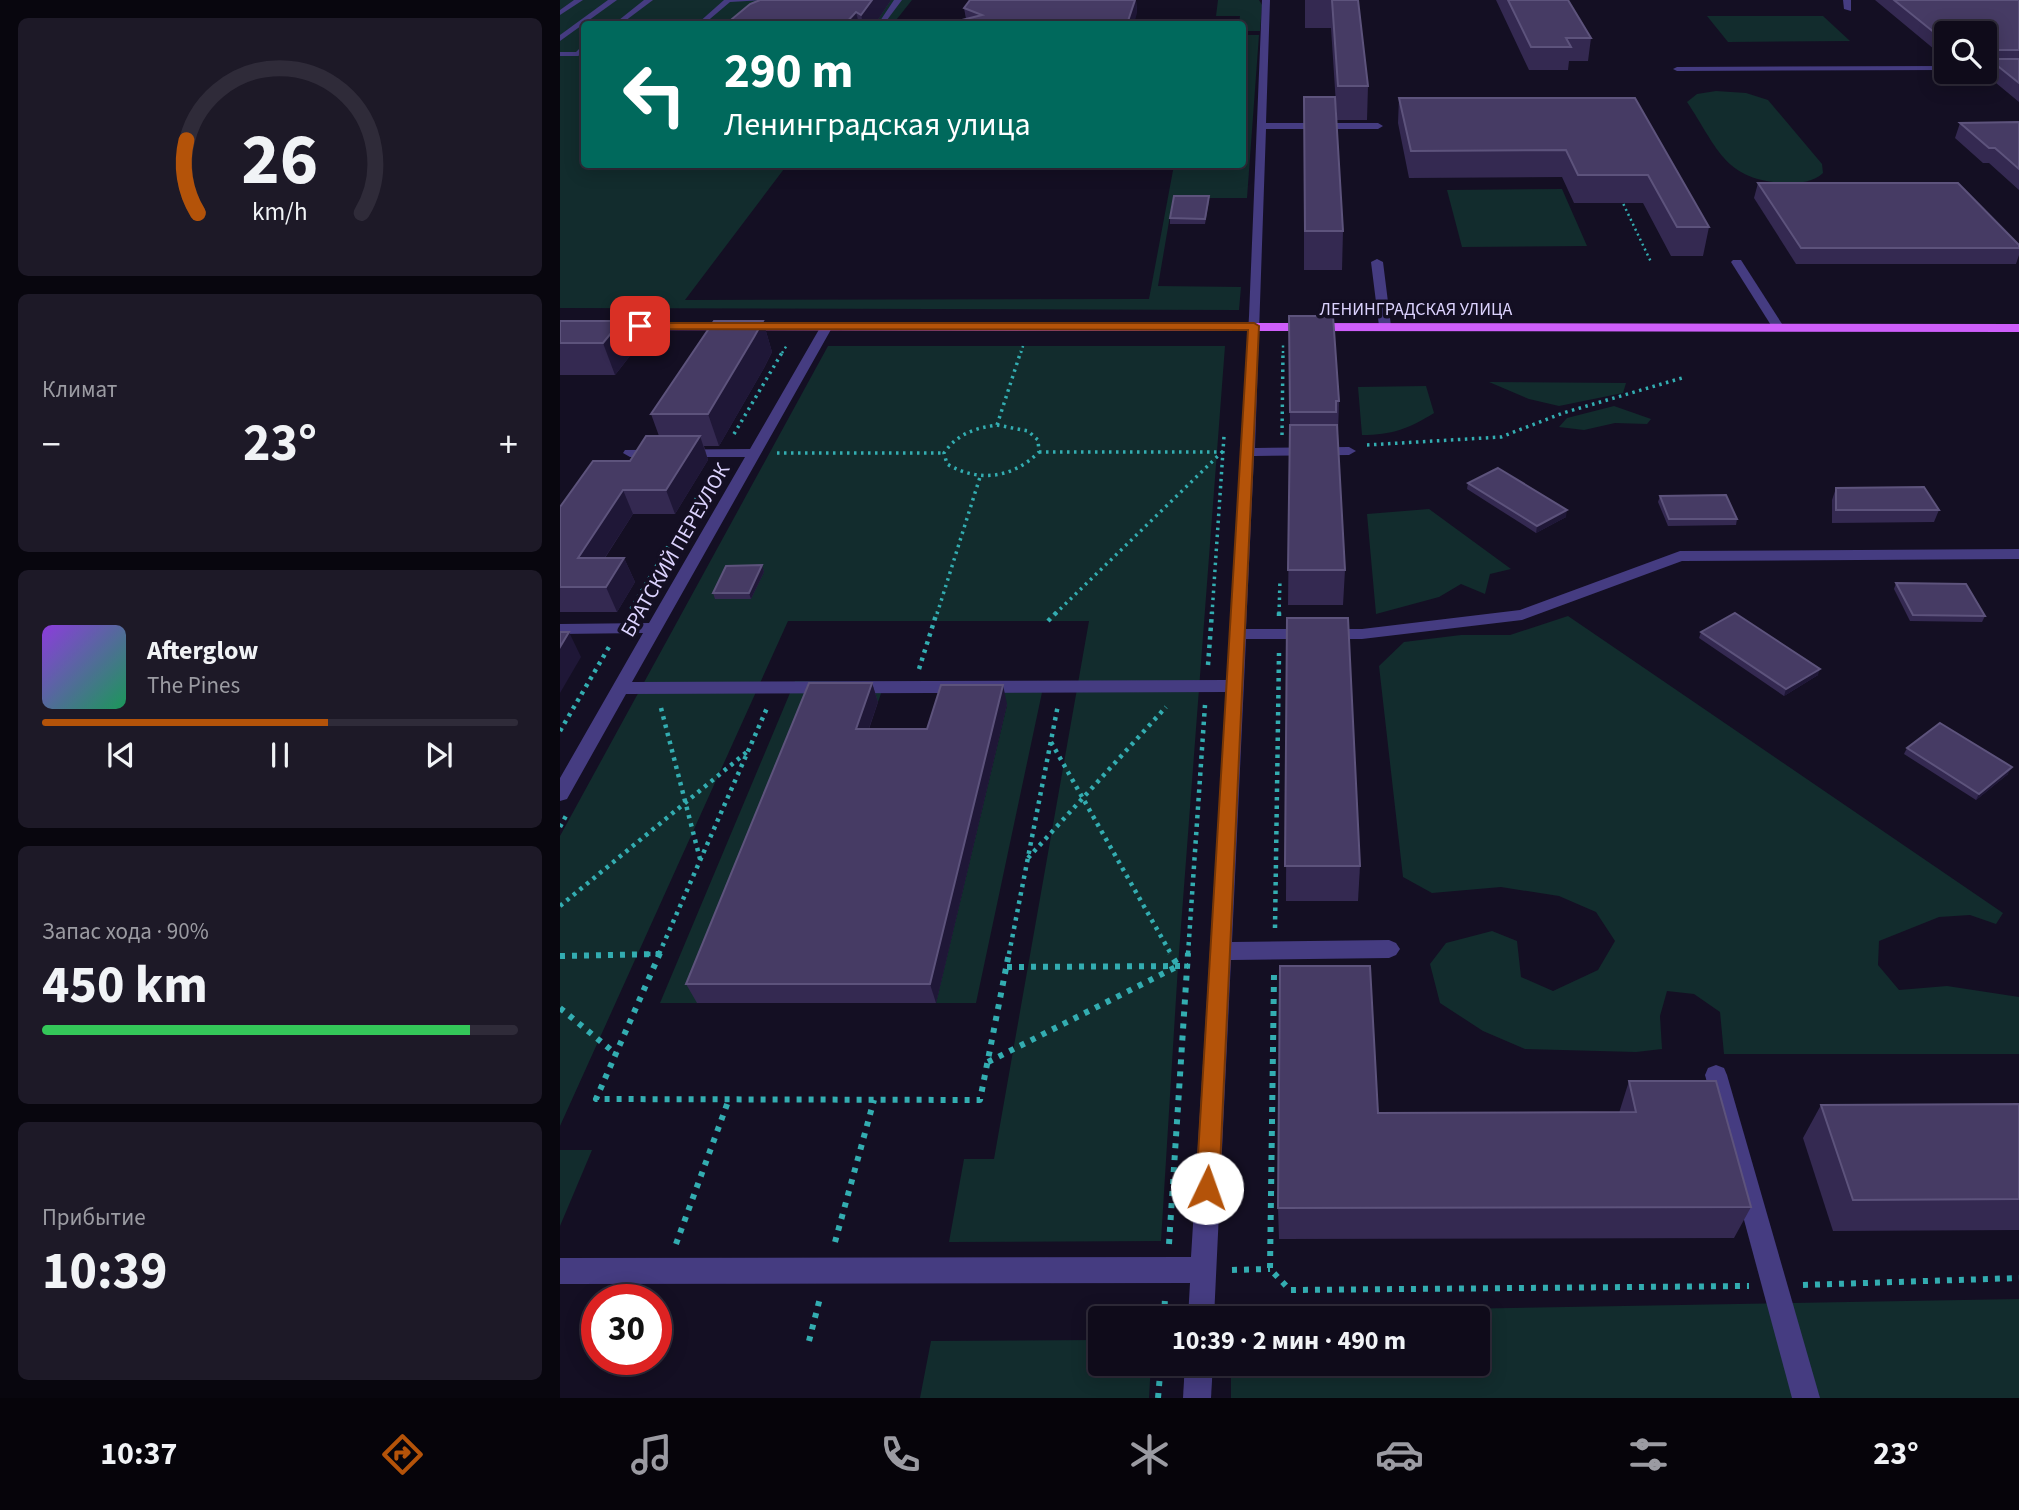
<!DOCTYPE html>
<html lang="ru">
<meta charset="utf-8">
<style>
body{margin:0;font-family:"Source Sans 3",sans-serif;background:#1d1927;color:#f1f3f6;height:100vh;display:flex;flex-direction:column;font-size:26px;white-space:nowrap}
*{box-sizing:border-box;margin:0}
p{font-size:23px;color:#9b9ba2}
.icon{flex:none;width:38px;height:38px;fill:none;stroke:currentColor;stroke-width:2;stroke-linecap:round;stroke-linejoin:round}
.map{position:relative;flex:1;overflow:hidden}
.side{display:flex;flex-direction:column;gap:18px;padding:18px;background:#08060e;width:560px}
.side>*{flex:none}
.guide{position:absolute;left:21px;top:21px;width:665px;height:147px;border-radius:7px;box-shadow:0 4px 18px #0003,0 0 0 2px #2f2b39;background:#00695c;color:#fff;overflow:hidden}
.fabs{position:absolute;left:1374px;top:21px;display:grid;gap:14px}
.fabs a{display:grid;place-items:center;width:63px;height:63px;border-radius:7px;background:#0f0b1a;box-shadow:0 4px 18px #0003,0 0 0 2px #2f2b39;font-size:35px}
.speed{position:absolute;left:21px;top:1284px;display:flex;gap:14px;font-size:35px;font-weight:700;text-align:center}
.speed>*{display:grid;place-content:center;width:91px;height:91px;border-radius:50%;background:#0f0b1a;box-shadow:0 4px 18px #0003,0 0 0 2px #2f2b39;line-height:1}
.speed .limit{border:10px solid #d22;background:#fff;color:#111}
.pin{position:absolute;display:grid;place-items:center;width:60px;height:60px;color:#fff;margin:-30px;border-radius:14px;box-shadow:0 4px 10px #0006}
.me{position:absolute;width:77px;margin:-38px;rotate:3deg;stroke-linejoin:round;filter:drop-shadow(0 0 5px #0008)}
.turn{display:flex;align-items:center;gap:24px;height:147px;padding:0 28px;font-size:32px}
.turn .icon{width:91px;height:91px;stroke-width:2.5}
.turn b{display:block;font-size:49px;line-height:60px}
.big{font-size:52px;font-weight:700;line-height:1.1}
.side .card{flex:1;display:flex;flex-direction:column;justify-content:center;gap:10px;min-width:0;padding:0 24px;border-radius:10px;background:#1d1927}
.side .dial{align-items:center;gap:0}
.dial svg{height:182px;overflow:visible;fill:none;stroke:#2f2b39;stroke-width:7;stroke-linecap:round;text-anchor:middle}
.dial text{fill:#f1f3f6;stroke:none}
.song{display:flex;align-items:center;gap:21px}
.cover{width:84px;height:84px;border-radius:10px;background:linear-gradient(135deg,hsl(270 70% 55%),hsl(150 70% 35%))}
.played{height:7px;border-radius:4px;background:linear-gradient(90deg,#b45309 60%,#2f2b39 60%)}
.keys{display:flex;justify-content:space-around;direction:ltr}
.heat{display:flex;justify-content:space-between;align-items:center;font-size:38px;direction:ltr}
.charge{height:10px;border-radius:5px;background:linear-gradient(90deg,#34c759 90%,#2f2b39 0)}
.trip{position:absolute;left:528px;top:1306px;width:402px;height:70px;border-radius:7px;background:#0f0b1a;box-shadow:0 4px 18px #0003,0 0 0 2px #2f2b39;font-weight:700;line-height:70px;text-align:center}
.dock{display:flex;height:112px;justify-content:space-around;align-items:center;background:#06040a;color:#9b9ba2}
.dock .icon{width:49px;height:49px}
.dock .on{color:#b45309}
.dock b{font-size:32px;color:#f1f3f6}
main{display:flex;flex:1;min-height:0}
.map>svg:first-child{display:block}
.green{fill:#122c2d}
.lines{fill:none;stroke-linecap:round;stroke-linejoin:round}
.path-far3{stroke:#33adb1;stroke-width:2.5;stroke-dasharray:2 3.5;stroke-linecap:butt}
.path-far2{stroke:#33adb1;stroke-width:3.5;stroke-dasharray:2.5 4.5;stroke-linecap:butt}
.path-far1{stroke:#33adb1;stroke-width:4.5;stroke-dasharray:3.5 5;stroke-linecap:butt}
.path{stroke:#33adb1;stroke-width:6;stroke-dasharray:5 7;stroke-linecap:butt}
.minor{fill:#453c81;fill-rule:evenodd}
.major{fill:#ce5efa;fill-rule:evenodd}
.wall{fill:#342951}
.shaded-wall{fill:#1f1737}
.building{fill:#463b64;stroke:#5d537c;stroke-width:2}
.route{fill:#b45309;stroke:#753606;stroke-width:2}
.labels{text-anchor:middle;stroke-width:7;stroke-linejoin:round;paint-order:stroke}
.far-street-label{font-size:18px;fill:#dcd3fe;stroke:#140f23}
.street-label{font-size:21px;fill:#dcd3fe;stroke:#140f23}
</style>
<main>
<section class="side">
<div class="card dial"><svg viewBox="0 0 100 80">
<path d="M14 69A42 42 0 1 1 86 69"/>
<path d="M14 69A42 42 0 0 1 9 37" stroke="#b45309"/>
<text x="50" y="56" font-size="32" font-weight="700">26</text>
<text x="50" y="72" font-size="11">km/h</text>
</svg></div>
<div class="card"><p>Климат</p>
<div class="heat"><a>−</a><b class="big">23°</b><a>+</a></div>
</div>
<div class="card">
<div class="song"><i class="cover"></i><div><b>Afterglow</b><p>The Pines</p></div></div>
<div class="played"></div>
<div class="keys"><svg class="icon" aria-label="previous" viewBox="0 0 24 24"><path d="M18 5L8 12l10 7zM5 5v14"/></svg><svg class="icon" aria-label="pause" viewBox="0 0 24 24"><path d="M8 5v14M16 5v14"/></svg><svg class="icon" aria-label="next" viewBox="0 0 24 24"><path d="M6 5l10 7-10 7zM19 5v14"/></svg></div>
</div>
<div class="card"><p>Запас хода · 90%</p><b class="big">450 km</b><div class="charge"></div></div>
<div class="card"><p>Прибытие</p><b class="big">10:39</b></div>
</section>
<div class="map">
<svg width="1459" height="1398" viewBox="0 0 1459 1398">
<rect width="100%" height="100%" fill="#140f23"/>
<g class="green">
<polygon points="0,0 352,0 333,24 24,24 24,164 227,165 125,300 589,299 614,165 682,164 683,35 699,35 687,198 613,198 598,286 681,287 679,310 0,308"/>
<polygon points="658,0 699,0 702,5 700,31 683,31 682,24 679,24 680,16 656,16"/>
<polygon points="1147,16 1263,16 1290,41 1168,42"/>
<path d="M1156 91 1186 93 1208 100 1262 164 1263 173C1254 182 1240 183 1227 183 1164 181 1158 148 1127 102L1137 94Z"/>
<polygon points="1002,189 1027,246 902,247 887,190"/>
<polygon points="268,346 665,346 618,966 601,1241 389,1242 404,1159 434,1159 529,621 228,621 0,1126 0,836"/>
<polygon points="929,382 1066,383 1063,393 999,406 969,399"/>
<path d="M866 386 874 413C848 429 832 435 802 435L798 387Z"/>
<polygon points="1054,406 1091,419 1087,424 1055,423 1024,430 999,427 1007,418"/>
<polygon points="869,509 951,569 930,574 925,594 901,584 879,597 816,614 807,514"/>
<polygon points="1008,616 1443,913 1436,924 1410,915 1379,917 1319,941 1318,965 1339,990 1387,986 1459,997 1459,1054 1164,1054 1160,1012 1134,994 1107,991 1100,1016 1102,1049 1076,1052 965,1049 923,1031 880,1003 870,964 886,943 932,931 957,941 961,977 993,991 1038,970 1055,941 1036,912 999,896 941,887 872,893 843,877 819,666 844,642 901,635 950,635"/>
<polygon points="235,681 325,682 318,702 256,702 137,1003 100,1003"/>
<polygon points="484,683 416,1003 376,1003 447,705 385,704"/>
<polygon points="0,1150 32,1150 0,1226"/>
<polygon points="1459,1299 1459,1398 671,1398 671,1363 919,1363 919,1318 673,1318 673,1313"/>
<polygon points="541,1340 541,1363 591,1363 589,1398 360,1398 371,1341"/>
</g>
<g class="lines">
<g class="path-far3">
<polyline points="1061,199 1091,262"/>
<polyline points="222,353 227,345"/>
<polyline points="461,353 463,346"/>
<polyline points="723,353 723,345"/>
</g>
<g class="path-far2">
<path d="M437 425 468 431 478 440 479 452C453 478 419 483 387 464L384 453C397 434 415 428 437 425Z"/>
<polyline points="437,425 461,351"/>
<polyline points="174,434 223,351"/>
<polyline points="722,435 723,351"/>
<polyline points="807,445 941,437 1003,413 1122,378"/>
<polyline points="479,452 663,452"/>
<polyline points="217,453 384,453"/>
<polyline points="71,609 152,472"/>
<polyline points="377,614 420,477"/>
<polyline points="495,614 662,452"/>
<polyline points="652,614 664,436"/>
<polyline points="719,614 720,580"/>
</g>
<g class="path-far1">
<polyline points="719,616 719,612"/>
<polyline points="488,621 497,612"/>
<polyline points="648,665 652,612"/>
<polyline points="359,669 377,612"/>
<polyline points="101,708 140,859"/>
<polyline points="0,731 49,647"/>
<polyline points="491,742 611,954"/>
<polyline points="0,827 7,814"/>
<polyline points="468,858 606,707"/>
<polyline points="0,906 188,751"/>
<polyline points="715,928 719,653"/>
<polyline points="87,954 100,954"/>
<polyline points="99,954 207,708"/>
<polyline points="449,954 498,705"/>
<polyline points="628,954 645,705"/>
</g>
<g class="path">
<polyline points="100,953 36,1099 420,1100 449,953"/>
<polyline points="0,956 100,954"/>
<polyline points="447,967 628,966"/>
<polyline points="714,975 710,1269 730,1290 1189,1286"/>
<polyline points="0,1008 56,1054"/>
<polyline points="428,1062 618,966 610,953"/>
<polyline points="275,1242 314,1100"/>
<polyline points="116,1244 169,1099"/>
<polyline points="609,1244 628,953"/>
<polyline points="672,1270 710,1269"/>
<polyline points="1243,1285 1459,1278"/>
<polyline points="604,1318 605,1298"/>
<polyline points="249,1341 260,1298"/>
<polyline points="598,1398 601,1363"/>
</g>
<g class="minor">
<polygon points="14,0 23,0 0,15 0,10"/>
<polygon points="48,0 57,0 0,41 0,35"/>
<polygon points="84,0 93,0 61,24 54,24"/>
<polygon points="164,0 206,0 170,2 144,24 137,24"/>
<polygon points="334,0 342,0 324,24 318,24"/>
<polygon points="702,0 710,0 706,123 818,123 823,126 818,129 706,129 695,448 789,447 796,451 789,455 694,456 686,629 802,629 960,610 1120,551 1459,549 1459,559 1122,561 962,620 802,639 686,639 672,942 829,940 836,943 840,949 836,955 829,958 671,960 654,1318 628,1318 630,1283 0,1284 0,1258 631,1257 666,692 66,694 7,799 0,801 0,778 83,633 0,634 0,624 89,623 185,457 70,457 63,453 65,450 190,449 261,326 267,322 273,326 72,682 667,680 689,316"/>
<polygon points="1283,0 1291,0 1291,11 1284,9"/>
<polygon points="21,47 24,47 24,53 18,56 0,56 0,52 16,52"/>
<polygon points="1386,66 1386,70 1117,71 1113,69 1117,67"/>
<polygon points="817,259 823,262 831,326 825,330 819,326 811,262"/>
<polygon points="1173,260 1181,260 1224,327 1222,330 1214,330 1171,262"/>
<polygon points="1156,1065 1164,1068 1167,1075 1260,1398 1232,1398 1145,1075 1148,1068"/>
<polygon points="625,1363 653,1363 651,1398 623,1398"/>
</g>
<polygon class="major" points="0,322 1459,324 1459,332 0,330"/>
</g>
<g class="wall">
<polygon points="331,0 315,24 166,24"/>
<polygon points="410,0 576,0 577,13 406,19 404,8"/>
<polygon points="745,0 798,0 808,86 807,120 777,120 771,28 745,28"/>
<polygon points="936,0 1008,0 1031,38 1028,61 1009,61 1008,70 969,70"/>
<polygon points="1315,0 1459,0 1459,102 1424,73 1427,63 1424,63 1424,33 1386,33 1386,59"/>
<polygon points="744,97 783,231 782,270 744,270"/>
<polygon points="839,98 1075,98 1149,227 1143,256 1111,256 1083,203 1014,203 1002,177 849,178 838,123"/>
<polygon points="1459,122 1459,190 1429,163 1423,163 1395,138 1400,123"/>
<polygon points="1198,183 1459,245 1459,255 1456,264 1236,264 1194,198"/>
<polygon points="649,201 645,224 610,224 610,218"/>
<polygon points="729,316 779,401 778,434 785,570 783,605 728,605 730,436"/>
<polygon points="0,321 73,352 55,375 0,375"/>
<polygon points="203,321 212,352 204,368 159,446 144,446 148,460 115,514 73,514 45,558 64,558 75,582 57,612 0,612 0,507 70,461 99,436 91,414"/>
<polygon points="908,483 1006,517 976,533 907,489"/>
<polygon points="1276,488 1379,510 1374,522 1272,523 1272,500"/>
<polygon points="1100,496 1177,519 1176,525 1108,526 1098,502"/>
<polygon points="202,565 204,572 191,599 155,599 153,593"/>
<polygon points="1336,583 1425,616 1422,622 1350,621 1334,589"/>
<polygon points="727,618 800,866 798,901 726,901"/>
<polygon points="1141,632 1258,675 1224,696 1139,638"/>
<polygon points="312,683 318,702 309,729 367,729 447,704 376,1003 137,1003 126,984"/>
<polygon points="1347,748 1448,774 1416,800 1344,754"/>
<polygon points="1069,1081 1191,1207 1174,1238 719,1239 718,1208 818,1113 1059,1113"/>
<polygon points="1459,1104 1459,1230 1273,1231 1243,1138 1261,1105"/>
</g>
<g class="shaded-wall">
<polygon points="312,0 331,0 315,24 303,24 301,15"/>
<polygon points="575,0 576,0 577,13 574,24 567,24"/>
<polygon points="296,12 299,24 285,24"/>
<polygon points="61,321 73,352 55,375 43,343"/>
<polygon points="203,321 212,352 204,368 159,446 148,414"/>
<polygon points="140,436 148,460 115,514 106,490"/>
<polygon points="63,490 73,514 29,582 18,558"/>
<polygon points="1007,510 1006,517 976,533 977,526"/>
<polygon points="64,558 75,582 57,612 46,587"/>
<polygon points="202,565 204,572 191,599 189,593"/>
<polygon points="9,632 21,657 0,693 0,647"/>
<polygon points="1260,669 1258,675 1224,696 1226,689"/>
<polygon points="312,683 318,702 302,748 296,729"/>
<polygon points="443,685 447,704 376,1003 370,984"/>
<polygon points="1452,767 1448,774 1416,800 1419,794"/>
</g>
<g class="building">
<polygon points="200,0 312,0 301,15 296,12 285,24 166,24 190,4"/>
<polygon points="410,0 575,0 567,24 386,24 422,15 404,8"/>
<polygon points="772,0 798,0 808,86 778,86"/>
<polygon points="948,0 1008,0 1031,38 1006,38 1011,47 971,47"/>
<polygon points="1334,0 1459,0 1459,50 1429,50 1426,57 1424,55 1424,33 1386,33 1386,42"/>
<polygon points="1429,59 1459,59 1459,83"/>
<polygon points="744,97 775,97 783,231 745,231"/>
<polygon points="839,98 1075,98 1149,227 1117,227 1088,175 1018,175 1006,150 851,151"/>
<polygon points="1459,122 1459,169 1435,148 1429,148 1400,123"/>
<polygon points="1198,183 1398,183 1459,245 1459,248 1241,248"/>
<polygon points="614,196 649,196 645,219 610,218"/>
<polygon points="729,316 773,316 779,401 776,401 776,412 730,412"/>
<polygon points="0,321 61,321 43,343 0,343"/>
<polygon points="154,321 203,321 194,337 148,414 91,414"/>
<polygon points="730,425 777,425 785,570 728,570"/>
<polygon points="86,436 140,436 106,490 63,490 18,558 64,558 46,587 0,587 0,507 33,461 70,461"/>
<polygon points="938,468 1007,510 977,526 908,483"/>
<polygon points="1364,487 1379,510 1276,510 1276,488"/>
<polygon points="1166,495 1177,519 1109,519 1100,496"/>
<polygon points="202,565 189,593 153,593 166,566"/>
<polygon points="1336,583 1406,584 1425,616 1353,615"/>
<polygon points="1175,613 1260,669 1226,689 1141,632"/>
<polygon points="727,618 788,618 800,866 725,866"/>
<polygon points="0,632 9,632 0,647"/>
<polygon points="249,683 312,683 296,729 367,729 381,685 443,685 370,984 126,984"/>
<polygon points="1380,723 1452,767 1419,794 1347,748"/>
<polygon points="720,966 810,966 818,1113 1076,1112 1069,1081 1156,1081 1191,1207 718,1208"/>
<polygon points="1459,1104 1459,1199 1293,1200 1261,1105"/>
</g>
<polygon class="route" points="694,323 699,326 659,1188 655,1195 647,1198 639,1195 636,1188 688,330 80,329 74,326 80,323"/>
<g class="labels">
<g class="far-street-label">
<text x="856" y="315">ЛЕНИНГРАДСКАЯ УЛИЦА</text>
</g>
<g class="street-label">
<text transform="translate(115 550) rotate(-60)" y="7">БРАТСКИЙ ПЕРЕУЛОК</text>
</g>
</g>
</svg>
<div class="fabs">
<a><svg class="icon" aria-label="search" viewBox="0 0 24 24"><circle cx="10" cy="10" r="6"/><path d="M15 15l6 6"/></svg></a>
</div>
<div class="speed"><div class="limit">30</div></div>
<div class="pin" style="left:80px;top:326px;background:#d93025"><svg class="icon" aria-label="arrive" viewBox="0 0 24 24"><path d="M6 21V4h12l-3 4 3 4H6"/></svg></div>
<svg class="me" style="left:647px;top:1188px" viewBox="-20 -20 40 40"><circle r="19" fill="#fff"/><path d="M0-13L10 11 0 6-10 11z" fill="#b45309"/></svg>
<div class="trip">10:39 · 2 мин · 490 m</div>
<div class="guide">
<div class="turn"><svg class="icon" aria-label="left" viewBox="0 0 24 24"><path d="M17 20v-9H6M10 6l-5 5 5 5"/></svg><div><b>290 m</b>Ленинградская улица</div></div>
</div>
</div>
</main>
<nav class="dock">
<b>10:37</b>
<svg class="icon on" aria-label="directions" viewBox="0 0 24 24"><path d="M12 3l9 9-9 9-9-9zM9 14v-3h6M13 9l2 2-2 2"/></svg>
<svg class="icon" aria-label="music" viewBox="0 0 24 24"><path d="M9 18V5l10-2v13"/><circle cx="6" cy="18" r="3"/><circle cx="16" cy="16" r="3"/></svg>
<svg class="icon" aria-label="phone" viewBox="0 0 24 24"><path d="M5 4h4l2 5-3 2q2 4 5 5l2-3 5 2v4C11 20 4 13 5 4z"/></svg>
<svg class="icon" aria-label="climate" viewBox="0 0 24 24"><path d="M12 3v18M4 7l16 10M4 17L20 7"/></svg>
<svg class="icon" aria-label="car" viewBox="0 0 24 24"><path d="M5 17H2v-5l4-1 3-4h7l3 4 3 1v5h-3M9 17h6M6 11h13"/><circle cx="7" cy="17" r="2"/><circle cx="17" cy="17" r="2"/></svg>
<svg class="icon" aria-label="filters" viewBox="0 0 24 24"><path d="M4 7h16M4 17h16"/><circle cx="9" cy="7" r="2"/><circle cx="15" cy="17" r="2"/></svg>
<b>23°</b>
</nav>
